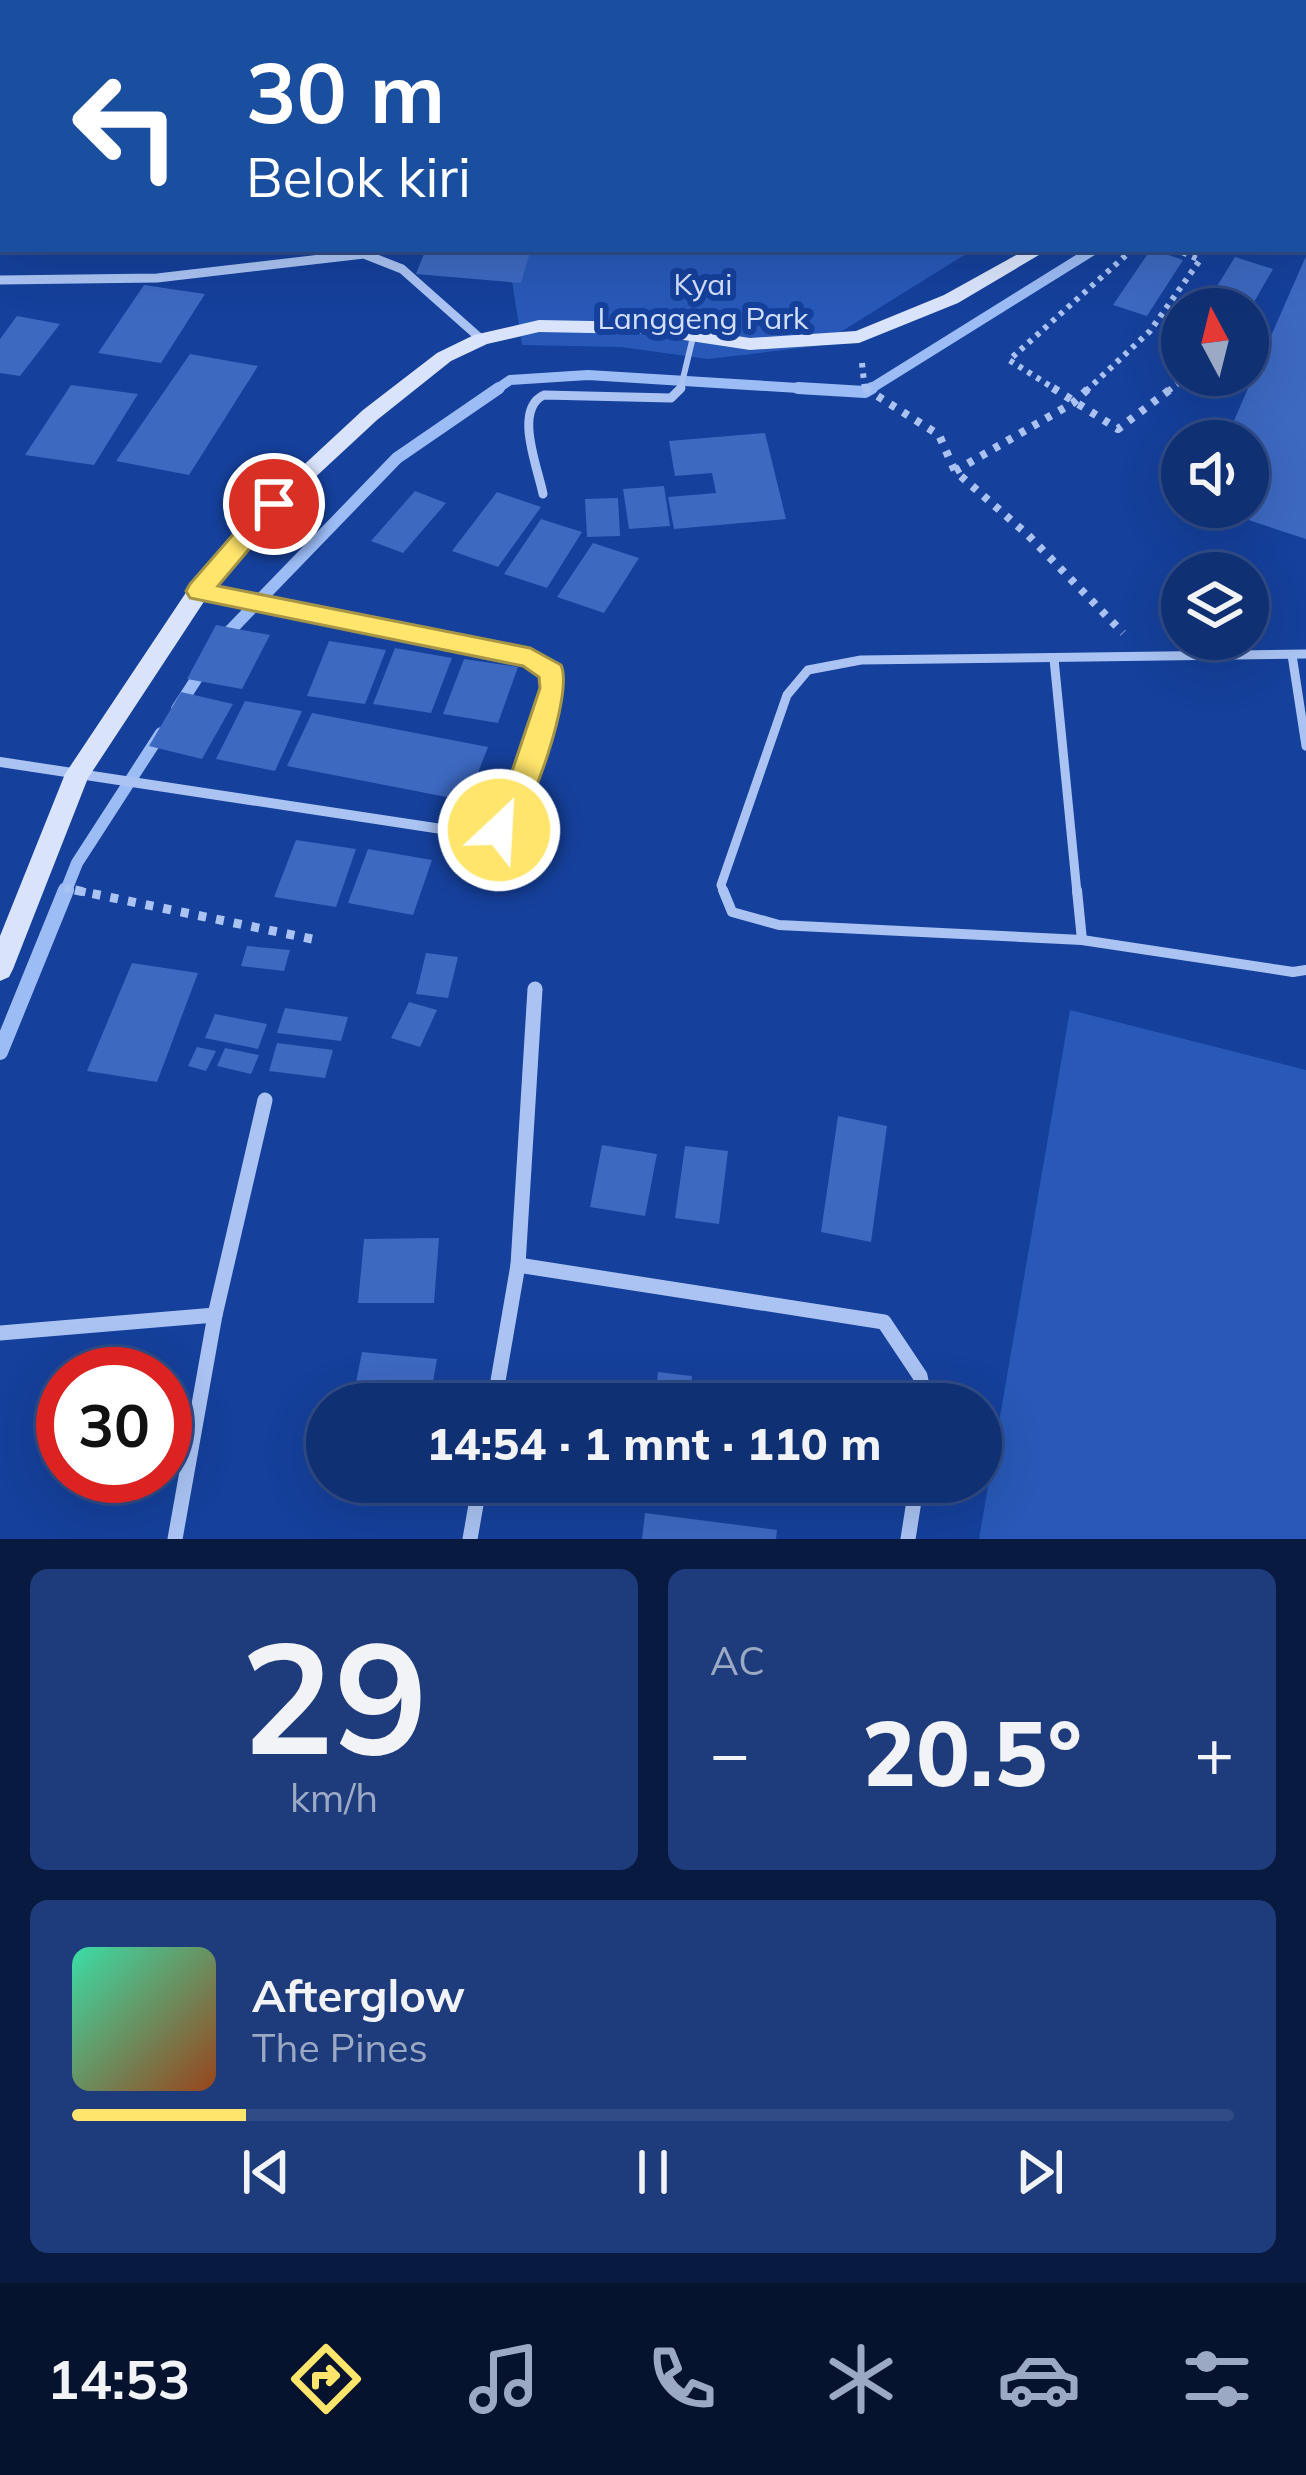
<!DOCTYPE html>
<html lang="id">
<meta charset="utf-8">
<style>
body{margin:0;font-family:Mulish,sans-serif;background:#1e3c7c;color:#f1f3f6;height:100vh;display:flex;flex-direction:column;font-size:45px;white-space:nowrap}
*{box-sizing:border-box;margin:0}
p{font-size:39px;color:#9ca9c5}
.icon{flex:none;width:66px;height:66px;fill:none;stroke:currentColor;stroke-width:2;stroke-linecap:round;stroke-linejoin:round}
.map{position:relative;height:1539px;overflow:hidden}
.side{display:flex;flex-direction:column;gap:30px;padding:30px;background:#091a40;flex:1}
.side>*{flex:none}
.banner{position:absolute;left:0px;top:0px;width:1308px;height:252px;box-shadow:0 12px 48px #0002,0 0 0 3px #304b86;background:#1a4fa0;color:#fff;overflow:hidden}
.needle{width:78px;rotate:353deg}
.fabs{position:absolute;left:1161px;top:288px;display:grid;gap:24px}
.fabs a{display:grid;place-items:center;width:108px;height:108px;border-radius:50%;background:#103074;box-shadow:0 12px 48px #0002,0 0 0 3px #304b86;font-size:60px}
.speed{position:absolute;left:36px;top:1347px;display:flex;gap:24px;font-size:60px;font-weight:700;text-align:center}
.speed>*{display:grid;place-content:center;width:156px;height:156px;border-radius:50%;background:#103074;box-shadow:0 12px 48px #0002,0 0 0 3px #304b86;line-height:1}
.speed .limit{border:18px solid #d22;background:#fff;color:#111}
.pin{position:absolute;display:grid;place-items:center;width:102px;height:102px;color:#fff;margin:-51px;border:6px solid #fff;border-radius:50%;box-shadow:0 3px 12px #0007}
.me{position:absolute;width:132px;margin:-66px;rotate:25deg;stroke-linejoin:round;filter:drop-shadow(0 0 9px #0008)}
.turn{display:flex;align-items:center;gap:42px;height:252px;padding:0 48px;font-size:54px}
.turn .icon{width:156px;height:156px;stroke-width:2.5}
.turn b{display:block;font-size:84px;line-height:102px}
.big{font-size:90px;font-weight:800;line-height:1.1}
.side .widget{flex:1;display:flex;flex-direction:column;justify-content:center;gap:18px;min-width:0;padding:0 42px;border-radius:18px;background:#1e3c7c}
.side .dial{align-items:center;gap:0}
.dial b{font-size:156px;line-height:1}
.song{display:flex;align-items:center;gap:36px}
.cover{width:144px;height:144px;border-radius:18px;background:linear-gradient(135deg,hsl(160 70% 55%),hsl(20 70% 35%))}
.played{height:12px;border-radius:6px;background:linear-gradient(90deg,#ffe56c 15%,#304b86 15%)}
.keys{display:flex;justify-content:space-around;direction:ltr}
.heat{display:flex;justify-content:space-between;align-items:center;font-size:66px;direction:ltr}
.side .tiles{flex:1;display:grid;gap:30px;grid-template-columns:1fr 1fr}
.widget:last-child{grid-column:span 2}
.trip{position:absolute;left:306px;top:1383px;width:696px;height:120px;border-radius:60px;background:#103074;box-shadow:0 12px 48px #0002,0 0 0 3px #304b86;font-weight:800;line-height:120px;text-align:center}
.tab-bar{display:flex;height:192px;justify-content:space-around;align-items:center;background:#06132e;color:#9ca9c5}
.tab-bar .icon{width:84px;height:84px}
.tab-bar .active{color:#ffe56c}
.tab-bar b{font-size:54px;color:#f1f3f6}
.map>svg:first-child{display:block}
.green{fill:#2859b8}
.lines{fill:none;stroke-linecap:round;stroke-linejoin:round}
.stream-far2{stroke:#9cbcf5;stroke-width:10}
.stream-far1{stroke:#9cbcf5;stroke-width:12}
.stream{stroke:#9cbcf5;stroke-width:16}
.building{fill:#3d69c1}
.path-far2{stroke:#aac3f3;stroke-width:6;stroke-dasharray:4.5 6;stroke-linecap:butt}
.path-far1{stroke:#aac3f3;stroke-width:8;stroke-dasharray:6 9;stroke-linecap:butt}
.path{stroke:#aac3f3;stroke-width:9;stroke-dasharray:8 10;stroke-linecap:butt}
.lane-far2{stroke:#aac3f3;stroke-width:6}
.lane-far1{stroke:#aac3f3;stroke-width:9}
.lane{stroke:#aac3f3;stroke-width:10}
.street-far2{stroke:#aac3f3;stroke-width:9}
.street-far1{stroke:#aac3f3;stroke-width:10}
.street{stroke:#aac3f3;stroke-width:15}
.secondary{fill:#d9e4fc;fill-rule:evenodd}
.route{fill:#ffe56c;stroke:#a69546;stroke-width:3}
.labels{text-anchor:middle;stroke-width:12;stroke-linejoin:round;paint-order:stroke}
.far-park-label{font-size:30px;fill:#d2e0fd;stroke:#15409b}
</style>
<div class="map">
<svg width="1306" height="1539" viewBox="0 0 1306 1539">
<rect width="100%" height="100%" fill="#15409b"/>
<g class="green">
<polygon points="0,0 1306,0 1306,21 1305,3 3,3 0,126"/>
<polygon points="507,249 974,249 818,346 708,359 621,347 522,345"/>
<polygon points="1070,1010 1306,1070 1306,1539 979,1539"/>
</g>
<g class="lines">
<g class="stream-far2">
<polyline points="494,391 510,380 588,375 847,391"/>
<polyline points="867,391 1095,249"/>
</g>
<g class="stream-far1">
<polyline points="798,388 865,392 872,388"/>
<polyline points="222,639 397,458 499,388"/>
<polyline points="177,709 204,667"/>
<polyline points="65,893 77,863 161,733"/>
</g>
<polyline class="stream" points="0,1052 66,890"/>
</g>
<g class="building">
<polygon points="426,249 531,249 521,283 416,274"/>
<polygon points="1151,249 1183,260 1147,316 1113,305"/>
<polygon points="1306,256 1306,539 1212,508 1248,507 1248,441 1225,441"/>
<polygon points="1235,257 1273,269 1250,309 1203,309"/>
<polygon points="144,285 205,294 161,363 98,353"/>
<polygon points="17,316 60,324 20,376 0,373 0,339"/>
<polygon points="190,354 258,366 189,475 116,461"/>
<polygon points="71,385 138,394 94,465 25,455"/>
<polygon points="765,433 786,519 674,529 668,497 716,493 712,473 675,476 669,441"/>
<polygon points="664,486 670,526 629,529 623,489"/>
<polygon points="415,491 446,503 403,553 371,541"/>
<polygon points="497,492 541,507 498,567 452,551"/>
<polygon points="618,498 620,536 587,537 585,499"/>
<polygon points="541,519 582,532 547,588 504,574"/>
<polygon points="593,543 639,558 604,613 557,597"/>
<polygon points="216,625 270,635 242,689 187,679"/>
<polygon points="329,641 386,650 365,704 307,696"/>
<polygon points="395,648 452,658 431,713 373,704"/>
<polygon points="464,659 518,667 498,723 443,714"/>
<polygon points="181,692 233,704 202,759 149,746"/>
<polygon points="245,701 302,711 275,771 216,759"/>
<polygon points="312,713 488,747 467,801 287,766"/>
<polygon points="296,840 356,849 336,907 274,897"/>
<polygon points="368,849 432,860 413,915 348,903"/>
<polygon points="247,946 290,950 284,971 241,966"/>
<polygon points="426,953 458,957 448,998 416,994"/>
<polygon points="132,963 198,973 157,1082 87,1071"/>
<polygon points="409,1002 437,1010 420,1047 391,1038"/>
<polygon points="285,1008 348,1017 341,1041 277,1033"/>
<polygon points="215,1014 267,1024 258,1049 205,1038"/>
<polygon points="277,1043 333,1050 325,1078 269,1071"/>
<polygon points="197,1047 216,1051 206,1071 188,1066"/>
<polygon points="225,1048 259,1055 251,1074 217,1066"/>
<polygon points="838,1116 887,1126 871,1242 821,1232"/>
<polygon points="602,1145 657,1154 645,1216 590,1207"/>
<polygon points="685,1146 728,1151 719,1224 675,1218"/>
<polygon points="439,1238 434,1303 358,1303 364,1239"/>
<polygon points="362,1352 437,1359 429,1404 353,1398"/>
<polygon points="658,1372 692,1376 689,1404 655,1404"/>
<polygon points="645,1513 777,1530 776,1539 642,1539"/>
</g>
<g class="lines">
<g class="path-far2">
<polyline points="479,3 483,0"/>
<polyline points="699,3 705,0"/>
<polyline points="862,363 865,391"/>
<polyline points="1058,391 1009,360 1133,249"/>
<polyline points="1086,391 1150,331 1200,260 1175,249"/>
<polyline points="1168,391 1189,375"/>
</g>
<g class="path-far1">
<polyline points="865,388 939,435 955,471 1028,535 1123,633"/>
<polyline points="1053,388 1118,429 1172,388"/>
<polyline points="955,471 1073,403 1089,388"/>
<polyline points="65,888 89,893"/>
</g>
<polyline class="path" points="75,890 312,939"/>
<polyline class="lane-far2" points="680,391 693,337"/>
<g class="lane-far1">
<path d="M543 494C538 468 513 409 544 395L671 398 681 388"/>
<polyline points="1292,655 1306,746"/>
<polyline points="1054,659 1077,893"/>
<polyline points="724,893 721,885 787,695 808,670 861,660 1306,654"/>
</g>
<g class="lane">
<polyline points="723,890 732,912 779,925 1082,940 1293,972 1306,970"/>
<polyline points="1077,890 1082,940"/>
</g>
<polyline class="street-far2" points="0,280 157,278 364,254 402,269 481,339"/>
<polyline class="street-far1" points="0,762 468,833 485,834 506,825 553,688 555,679 544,665 530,658 199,591"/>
<g class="street">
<polyline points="518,1265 884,1322 920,1376 926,1404"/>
<polyline points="0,1333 215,1315"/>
<polyline points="494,1404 518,1265 535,989"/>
<polyline points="175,1539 215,1315 265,1100"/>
<polyline points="470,1539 480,1482"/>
<polyline points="908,1539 917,1482"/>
</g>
<g class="secondary">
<polygon points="1306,44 1306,56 1305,56 1305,45"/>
<polygon points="1027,249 1049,249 958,303 859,343 750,350 644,334 539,332 487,344 451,361 377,420 281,509 207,597 88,778 13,969 9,977 0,981 0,936 65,774 191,585 267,499 363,410 437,353 474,335 539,320 644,322 750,338 856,331 944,295"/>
</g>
</g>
<path class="route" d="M274 496 282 498V510L218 586 530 648 561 665C574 693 531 815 509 838H489L485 830 498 813 540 688 539 677 523 666 190 598 186 591 190 584 265 498Z"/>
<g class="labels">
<g class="far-park-label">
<text x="703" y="295">Kyai<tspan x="703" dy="34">Langgeng Park</tspan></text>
</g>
</g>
</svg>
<div class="fabs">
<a><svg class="needle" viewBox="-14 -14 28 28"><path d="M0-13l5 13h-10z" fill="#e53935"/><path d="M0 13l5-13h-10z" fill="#9ca9c5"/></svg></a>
<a><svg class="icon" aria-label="sound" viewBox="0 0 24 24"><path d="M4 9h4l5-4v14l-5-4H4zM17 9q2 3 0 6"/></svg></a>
<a><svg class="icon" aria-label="layers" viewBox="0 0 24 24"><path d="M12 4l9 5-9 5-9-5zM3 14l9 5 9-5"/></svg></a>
</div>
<div class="speed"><div class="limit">30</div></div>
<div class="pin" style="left:274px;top:504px;background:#d93025"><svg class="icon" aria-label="arrive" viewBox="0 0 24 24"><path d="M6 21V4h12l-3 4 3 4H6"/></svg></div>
<svg class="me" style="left:499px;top:830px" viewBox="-20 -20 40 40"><circle r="17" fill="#ffe56c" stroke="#fff" stroke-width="3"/><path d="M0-11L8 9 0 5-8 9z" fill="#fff"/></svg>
<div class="trip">14:54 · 1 mnt · 110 m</div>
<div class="banner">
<div class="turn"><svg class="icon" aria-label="left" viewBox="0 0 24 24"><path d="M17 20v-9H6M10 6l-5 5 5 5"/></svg><div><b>30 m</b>Belok kiri</div></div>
</div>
</div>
<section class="side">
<div class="tiles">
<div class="widget dial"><b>29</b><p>km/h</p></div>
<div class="widget"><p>AC</p>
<div class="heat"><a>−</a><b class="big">20.5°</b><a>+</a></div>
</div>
<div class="widget">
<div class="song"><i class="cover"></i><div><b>Afterglow</b><p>The Pines</p></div></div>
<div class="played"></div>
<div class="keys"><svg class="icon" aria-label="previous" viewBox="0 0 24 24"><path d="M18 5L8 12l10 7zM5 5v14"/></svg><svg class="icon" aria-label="pause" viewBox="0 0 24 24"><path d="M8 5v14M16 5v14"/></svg><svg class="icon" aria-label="next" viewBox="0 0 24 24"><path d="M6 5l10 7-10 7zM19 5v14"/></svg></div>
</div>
</div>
</section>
<nav class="tab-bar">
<b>14:53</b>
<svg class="icon active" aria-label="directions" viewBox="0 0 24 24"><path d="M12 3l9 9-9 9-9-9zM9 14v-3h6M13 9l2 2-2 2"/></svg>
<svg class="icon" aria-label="music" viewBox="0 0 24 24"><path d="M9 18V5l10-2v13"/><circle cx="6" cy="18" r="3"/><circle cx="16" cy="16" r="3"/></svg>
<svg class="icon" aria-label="phone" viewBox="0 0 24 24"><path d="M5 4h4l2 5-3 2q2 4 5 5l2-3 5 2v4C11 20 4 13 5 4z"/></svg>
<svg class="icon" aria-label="climate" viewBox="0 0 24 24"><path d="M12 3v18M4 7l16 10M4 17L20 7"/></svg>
<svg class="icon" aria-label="car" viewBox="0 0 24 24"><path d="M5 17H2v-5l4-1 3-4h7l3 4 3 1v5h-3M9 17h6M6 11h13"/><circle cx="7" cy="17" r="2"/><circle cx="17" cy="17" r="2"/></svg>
<svg class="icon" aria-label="filters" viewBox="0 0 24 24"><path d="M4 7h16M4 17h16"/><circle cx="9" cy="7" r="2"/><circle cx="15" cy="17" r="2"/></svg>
</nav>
